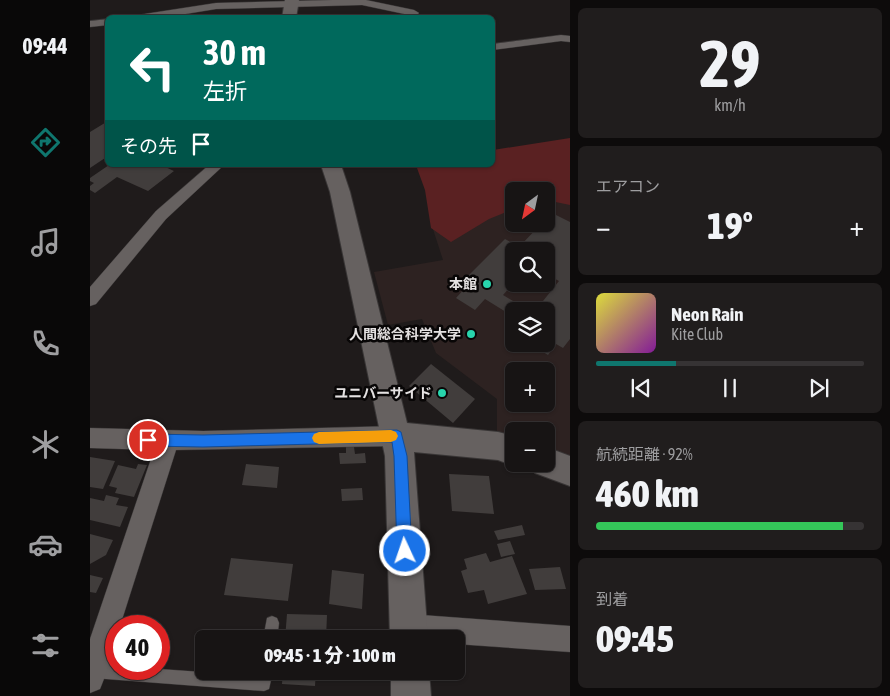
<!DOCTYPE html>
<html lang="ja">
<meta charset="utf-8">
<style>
body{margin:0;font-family:"Asap Condensed","Noto Sans JP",sans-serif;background:#201d1d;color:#f1f3f6;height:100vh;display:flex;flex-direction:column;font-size:19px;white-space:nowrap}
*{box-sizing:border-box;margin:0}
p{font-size:16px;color:#9e9ea0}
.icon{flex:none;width:28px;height:28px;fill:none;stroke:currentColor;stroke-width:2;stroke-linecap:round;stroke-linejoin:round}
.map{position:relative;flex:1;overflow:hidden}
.drawer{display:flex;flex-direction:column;gap:8px;padding:8px;background:#0d0b0b;width:320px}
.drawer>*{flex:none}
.top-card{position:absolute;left:15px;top:15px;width:390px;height:152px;border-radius:8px;box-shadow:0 1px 4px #0004,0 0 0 1px #363334;background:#00695c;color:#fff;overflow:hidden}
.needle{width:32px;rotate:213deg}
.controls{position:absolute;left:415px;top:182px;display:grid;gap:10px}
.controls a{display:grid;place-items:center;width:50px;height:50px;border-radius:8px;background:#171414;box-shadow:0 1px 4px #0004,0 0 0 1px #363334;font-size:25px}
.speed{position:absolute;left:15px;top:615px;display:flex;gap:10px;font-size:25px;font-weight:700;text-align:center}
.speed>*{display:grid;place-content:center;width:65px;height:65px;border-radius:50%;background:#171414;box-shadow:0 1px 4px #0004,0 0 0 1px #363334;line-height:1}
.speed .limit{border:8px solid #d22;background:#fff;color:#111}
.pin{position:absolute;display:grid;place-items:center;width:42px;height:42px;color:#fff;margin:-21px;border:2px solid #fff;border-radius:50%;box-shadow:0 1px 5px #0007}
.me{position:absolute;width:55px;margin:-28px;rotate:357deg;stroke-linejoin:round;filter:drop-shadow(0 0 4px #0008)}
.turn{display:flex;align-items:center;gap:18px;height:105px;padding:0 15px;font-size:22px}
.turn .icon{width:65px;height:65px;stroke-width:2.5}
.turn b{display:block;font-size:35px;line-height:42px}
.then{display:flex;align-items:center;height:48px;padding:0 15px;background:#0003;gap:10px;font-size:19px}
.big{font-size:38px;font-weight:800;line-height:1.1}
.drawer .card{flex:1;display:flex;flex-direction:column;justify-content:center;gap:8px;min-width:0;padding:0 18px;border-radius:8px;background:#201d1d}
.drawer .dial{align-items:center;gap:0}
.dial b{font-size:65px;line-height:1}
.song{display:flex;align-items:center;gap:15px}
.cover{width:60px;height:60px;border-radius:8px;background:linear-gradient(135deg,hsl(60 70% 55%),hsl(290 70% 35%))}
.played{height:5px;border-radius:2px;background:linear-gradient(90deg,#0f766e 30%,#363334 30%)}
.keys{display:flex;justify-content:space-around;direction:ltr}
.heat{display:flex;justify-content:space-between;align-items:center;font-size:28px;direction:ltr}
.charge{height:8px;border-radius:4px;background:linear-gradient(90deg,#34c759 92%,#363334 0)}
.trip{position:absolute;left:105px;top:630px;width:270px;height:50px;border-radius:8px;background:#171414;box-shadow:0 1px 4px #0004,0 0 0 1px #363334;font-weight:800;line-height:50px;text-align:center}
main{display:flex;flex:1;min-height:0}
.menu{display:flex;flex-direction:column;width:90px;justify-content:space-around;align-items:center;background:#090808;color:#9e9ea0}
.menu .icon{width:35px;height:35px}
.menu .on{color:#0f766e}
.menu b{font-size:22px;color:#f1f3f6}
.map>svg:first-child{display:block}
.built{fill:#2d2221;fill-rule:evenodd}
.green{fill:#5a2122}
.building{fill:#413d3c}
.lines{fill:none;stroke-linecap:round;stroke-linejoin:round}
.lane-casing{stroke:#393636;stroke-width:1}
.street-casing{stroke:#393636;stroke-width:1}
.secondary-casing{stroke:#393636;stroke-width:2}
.lane{fill:#666160;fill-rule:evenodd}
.street{fill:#666160;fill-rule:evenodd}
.secondary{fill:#666160;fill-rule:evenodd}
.route{fill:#1a73e8;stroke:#114b97}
.slow{fill:#f59e0b}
.poi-dot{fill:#28d5ad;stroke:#080606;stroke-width:2}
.labels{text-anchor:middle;stroke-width:5;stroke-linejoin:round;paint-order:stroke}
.poi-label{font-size:14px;font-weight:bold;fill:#e4e1e1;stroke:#080606;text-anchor:end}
</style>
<main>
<nav class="menu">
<b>09:44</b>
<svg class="icon on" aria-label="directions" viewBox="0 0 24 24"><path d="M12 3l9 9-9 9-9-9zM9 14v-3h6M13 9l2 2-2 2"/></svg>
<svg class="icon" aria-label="music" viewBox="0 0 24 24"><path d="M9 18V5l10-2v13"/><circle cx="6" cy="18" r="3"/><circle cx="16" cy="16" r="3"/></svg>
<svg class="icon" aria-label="phone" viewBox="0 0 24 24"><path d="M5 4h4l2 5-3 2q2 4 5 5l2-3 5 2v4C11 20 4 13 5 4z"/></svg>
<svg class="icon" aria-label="climate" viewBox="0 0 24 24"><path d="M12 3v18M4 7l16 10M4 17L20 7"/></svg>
<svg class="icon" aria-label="car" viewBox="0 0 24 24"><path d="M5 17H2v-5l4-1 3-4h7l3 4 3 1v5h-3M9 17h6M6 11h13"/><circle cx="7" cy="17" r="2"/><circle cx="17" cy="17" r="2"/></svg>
<svg class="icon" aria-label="filters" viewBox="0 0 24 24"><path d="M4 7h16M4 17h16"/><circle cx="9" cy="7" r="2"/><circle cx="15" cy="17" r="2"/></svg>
</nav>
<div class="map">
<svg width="480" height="696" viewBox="0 0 480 696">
<rect width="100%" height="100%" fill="#1f1b1b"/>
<path class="built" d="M480 192V459L456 451V431H424V439L407 434V399L346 353 332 319 298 325 284 272 353 260 340 220 424 203V224H456V197ZM424 251H456V284H424ZM424 311H456V344H424ZM424 371H456V404H424Z"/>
<polygon class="green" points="480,138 480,205 456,200 456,191 424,191 424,209 399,219 361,242 341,228 335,190 327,168 330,165 402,165 403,150"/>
<g class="building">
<polygon points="18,121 18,159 15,158 0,168 0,132"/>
<polygon points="19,165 71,165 84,171 58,191 27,177 5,193 0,190 0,186 4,183 0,181 0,178"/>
<polygon points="462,213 480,222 480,339 473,348 466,344 458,355 440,344 456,344 456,311 445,311 469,281 456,274 456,251 424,251 424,283 413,295 440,311 424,311 424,317 395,299 385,310 366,298 375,288 369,285 415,239 429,247 451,224 456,224 456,219"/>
<polygon points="341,364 385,399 363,423 319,386"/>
<polygon points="256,447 264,447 265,454 275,453 276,463 250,464 249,453 256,453"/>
<polygon points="0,457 25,461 13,489 0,487"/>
<polygon points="48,464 57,465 44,497 25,493 27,488 19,486 28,465 46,469"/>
<polygon points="156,464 189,467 187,488 152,485"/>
<polygon points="359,474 399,476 404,514 362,511"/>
<polygon points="272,488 273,500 252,501 251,489"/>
<polygon points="16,495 29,498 26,505 38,507 30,527 0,520 0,498 14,501"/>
<polygon points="432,525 435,535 408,540 404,531"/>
<polygon points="0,534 23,540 16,555 0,564"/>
<polygon points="420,541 425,554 411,557 407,544"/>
<polygon points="396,553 400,562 422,556 437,594 398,604 394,590 378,593 371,571 377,569 374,559"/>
<polygon points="141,558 203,564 198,601 134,595"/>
<polygon points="470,567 476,589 445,590 439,569"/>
<polygon points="242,570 274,574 272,609 239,604"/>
<polygon points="0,575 13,578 6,593 0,592"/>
<polygon points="197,614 237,615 236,639 195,639"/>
<polygon points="193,671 226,671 225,686 192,684"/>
</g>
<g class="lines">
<defs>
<g id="lane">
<polygon points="322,12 326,12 334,18 328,18 322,14"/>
<polygon points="182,616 187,618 189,623 187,639 173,639 177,618"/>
<polygon points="3,664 26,665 26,669 69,669 168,676 169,671 183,671 179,689 174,691 3,678 0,677 0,665"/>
</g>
<g id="street">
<polygon points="242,0 276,0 324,10 329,13 324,16 272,5 126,9 71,18 43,18 48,15 126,3"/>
<polygon points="18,19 18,25 0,27 0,21"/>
<polygon points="471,35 480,36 480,42 471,41 402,50 402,44"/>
<polygon points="119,165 134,165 76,219 6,304 0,306 0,287 66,211"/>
<path d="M307 426 314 429 318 436 314 443 307 446 86 450 30 626H26C26 647 18 669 10 689L0 693V639L64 450 0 448V428L113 431Z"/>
<polygon points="318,614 480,626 480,652 366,644 366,639 315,639 309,636 305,627 309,618"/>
</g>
<g id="secondary">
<polygon points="195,0 209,0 206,18 192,18"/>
<polygon points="231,165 251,165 260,192 317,423 408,432 424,436 424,464 429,464 424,466 408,460 324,452 338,639 300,639 295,456 240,192"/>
<polygon points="456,447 480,456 480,486 445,473 441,464 456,464"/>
<polygon points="301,671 339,671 341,696 301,696"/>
</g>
</defs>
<use href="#lane" class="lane-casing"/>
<use href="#street" class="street-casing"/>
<use href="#secondary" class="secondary-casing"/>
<use href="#lane" class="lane"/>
<use href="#street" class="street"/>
<use href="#secondary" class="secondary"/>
</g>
<polygon class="route" points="307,430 311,432 317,456 322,551 320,556 315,558 309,556 307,551 304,456 302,442 113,447 58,446 54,444 52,440 54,436 58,434 113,435"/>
<polygon class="slow" points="301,430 306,432 308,436 306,440 301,442 229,444 224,442 222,438 224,434 229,432"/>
<g class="poi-dot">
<circle cx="397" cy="284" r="5"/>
<circle cx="381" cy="334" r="5"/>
<circle cx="352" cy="393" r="5"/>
</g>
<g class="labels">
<g class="poi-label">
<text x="387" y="289">本館</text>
<text x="371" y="339">人間総合科学大学</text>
<text x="342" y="398">ユニバーサイド</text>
</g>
</g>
</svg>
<div class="controls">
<a><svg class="needle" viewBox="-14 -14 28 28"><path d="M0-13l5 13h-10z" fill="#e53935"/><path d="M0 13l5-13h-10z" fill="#9e9ea0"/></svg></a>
<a><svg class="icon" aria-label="search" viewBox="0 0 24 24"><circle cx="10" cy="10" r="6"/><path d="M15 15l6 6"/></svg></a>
<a><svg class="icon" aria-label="layers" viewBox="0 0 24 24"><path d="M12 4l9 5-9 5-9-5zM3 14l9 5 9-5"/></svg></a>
<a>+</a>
<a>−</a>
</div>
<div class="speed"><div class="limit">40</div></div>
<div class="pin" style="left:58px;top:440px;background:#d93025"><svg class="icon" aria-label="arrive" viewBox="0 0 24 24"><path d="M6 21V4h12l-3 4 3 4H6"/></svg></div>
<svg class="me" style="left:315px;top:551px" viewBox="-20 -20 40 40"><circle r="17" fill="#1a73e8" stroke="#fff" stroke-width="3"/><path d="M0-11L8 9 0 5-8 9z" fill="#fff"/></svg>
<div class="trip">09:45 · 1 分 · 100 m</div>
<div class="top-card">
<div class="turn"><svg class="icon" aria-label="left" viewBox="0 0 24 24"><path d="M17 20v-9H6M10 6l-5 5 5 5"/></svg><div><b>30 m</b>左折</div></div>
<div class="then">その先<svg class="icon" aria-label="arrive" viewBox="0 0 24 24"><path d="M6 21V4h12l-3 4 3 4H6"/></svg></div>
</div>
</div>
<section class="drawer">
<div class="card dial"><b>29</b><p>km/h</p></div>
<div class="card"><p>エアコン</p>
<div class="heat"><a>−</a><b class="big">19°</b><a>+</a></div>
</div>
<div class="card">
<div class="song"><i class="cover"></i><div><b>Neon Rain</b><p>Kite Club</p></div></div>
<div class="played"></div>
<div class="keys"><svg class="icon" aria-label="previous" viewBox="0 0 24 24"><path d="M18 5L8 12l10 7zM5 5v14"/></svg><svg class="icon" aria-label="pause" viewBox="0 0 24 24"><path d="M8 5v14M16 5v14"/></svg><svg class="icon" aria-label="next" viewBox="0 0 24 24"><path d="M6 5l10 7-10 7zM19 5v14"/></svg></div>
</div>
<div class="card"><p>航続距離 · 92%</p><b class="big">460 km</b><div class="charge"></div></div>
<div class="card"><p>到着</p><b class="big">09:45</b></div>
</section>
</main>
